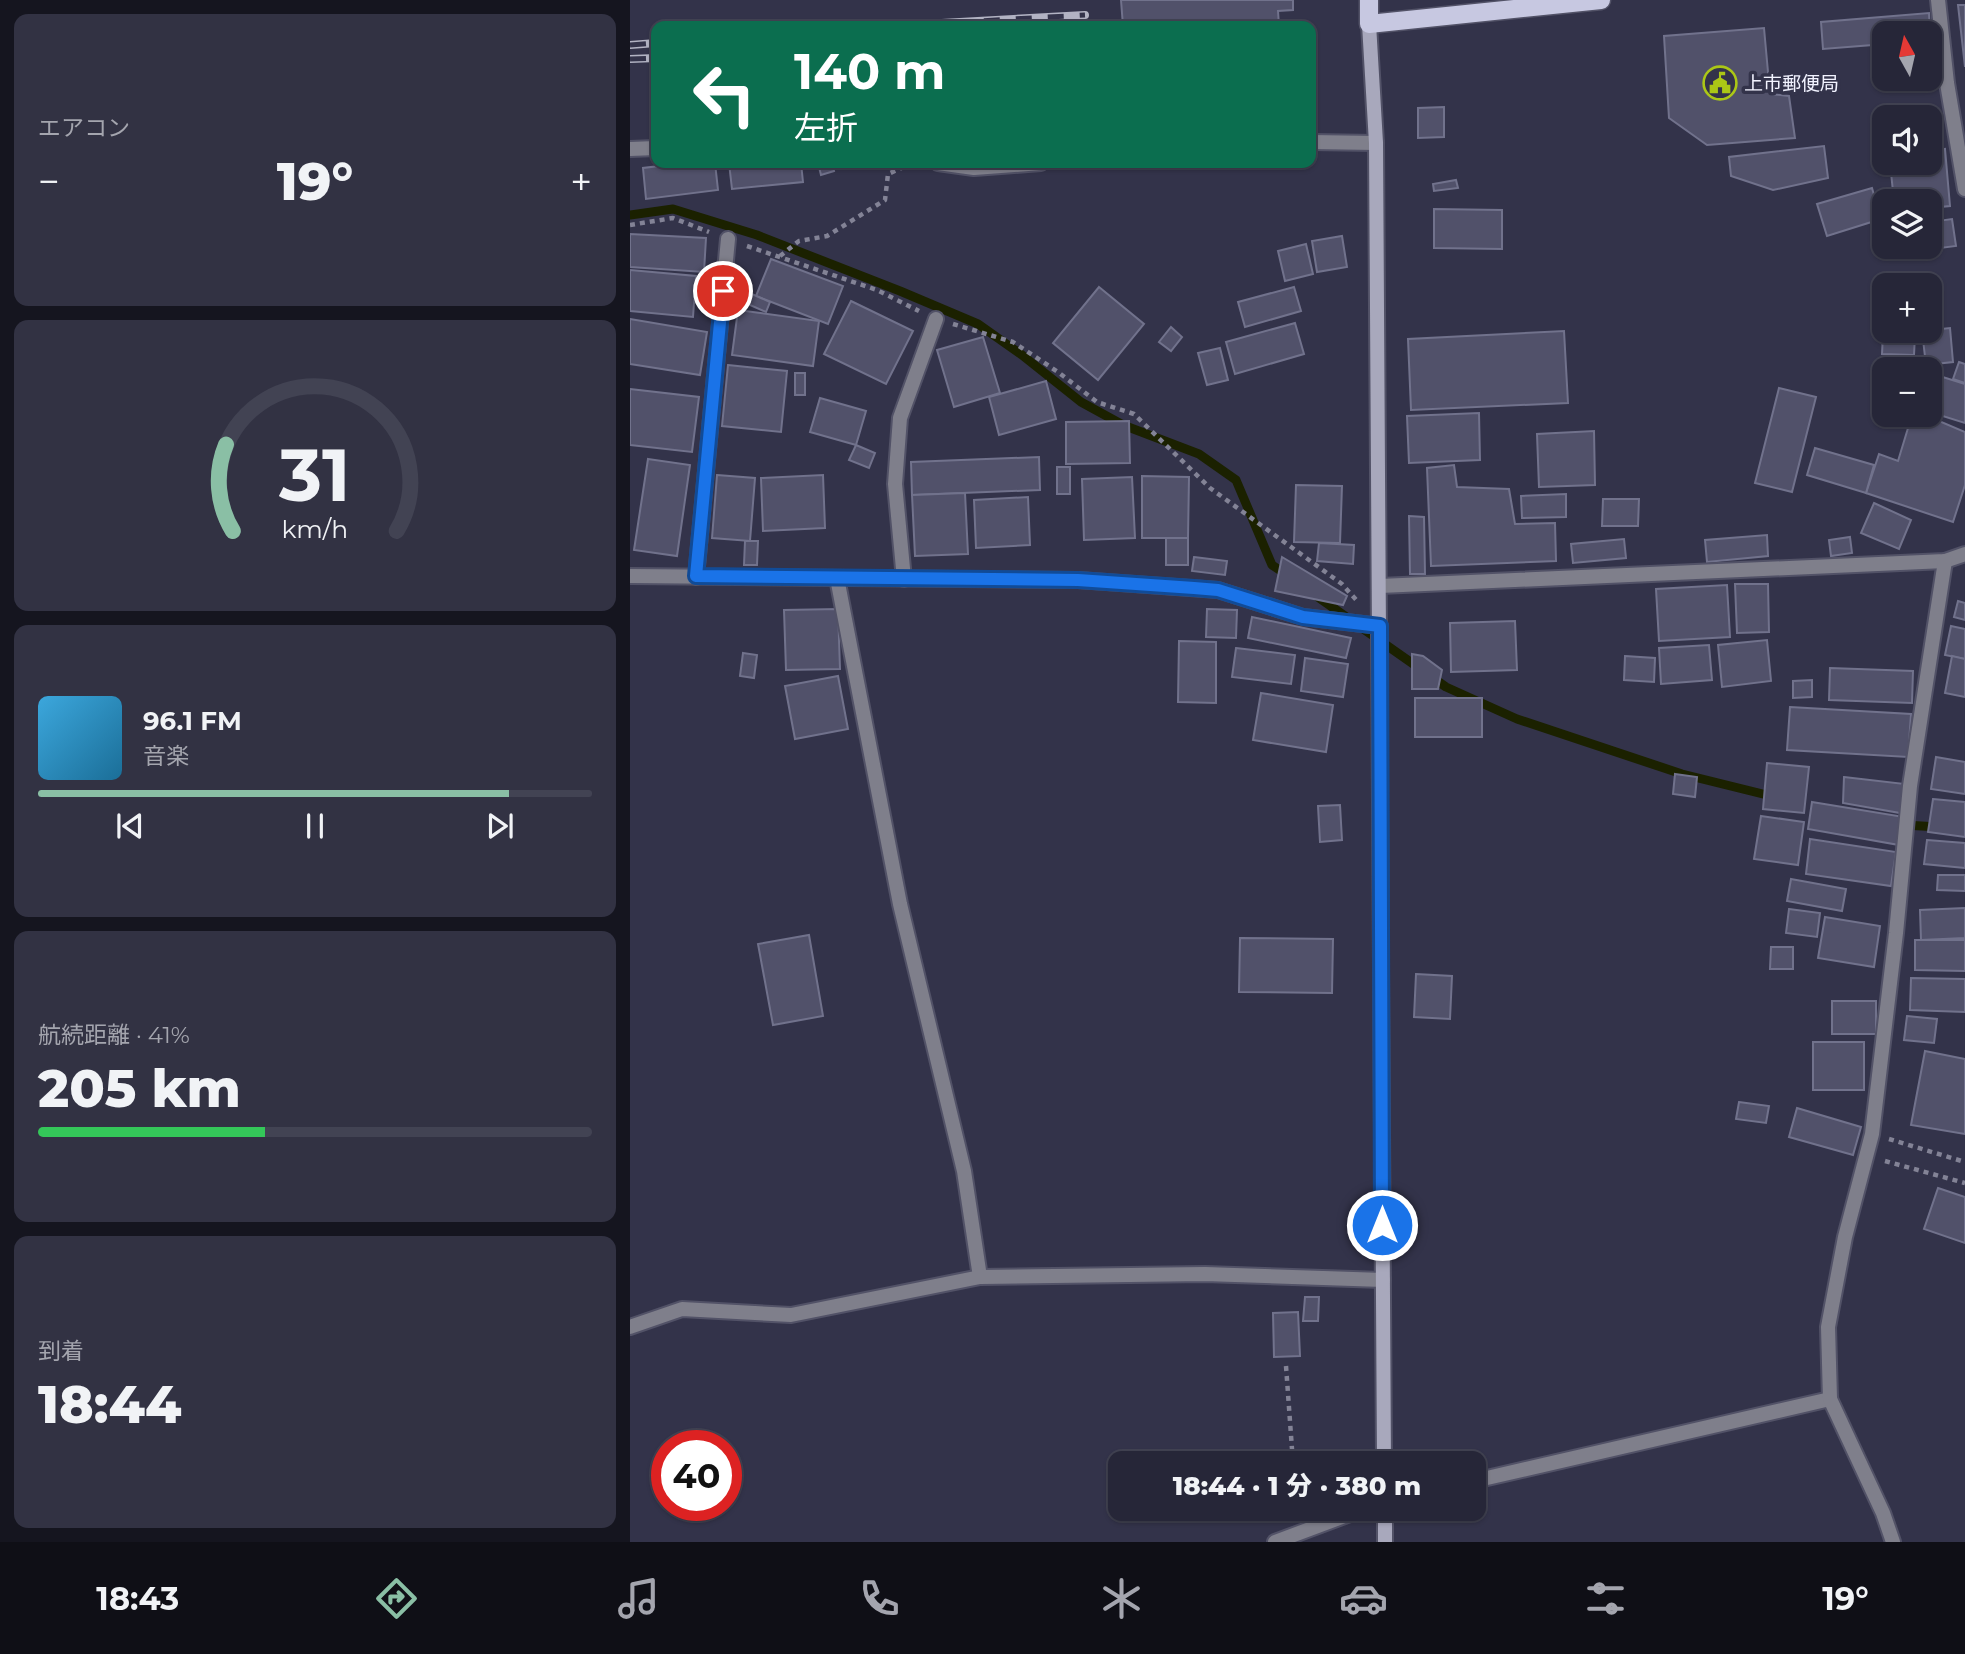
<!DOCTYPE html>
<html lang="ja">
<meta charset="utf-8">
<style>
body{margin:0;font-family:Montserrat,"Noto Sans JP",sans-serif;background:#323243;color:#f1f3f6;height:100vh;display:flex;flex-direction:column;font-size:26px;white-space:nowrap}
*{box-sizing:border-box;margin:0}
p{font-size:23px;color:#a4a5ae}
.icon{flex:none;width:38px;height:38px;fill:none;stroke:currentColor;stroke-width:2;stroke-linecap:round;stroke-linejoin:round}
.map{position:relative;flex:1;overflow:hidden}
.side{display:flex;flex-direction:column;gap:14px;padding:14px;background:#15151f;width:630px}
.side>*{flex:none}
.hud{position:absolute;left:21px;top:21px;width:665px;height:147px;border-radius:14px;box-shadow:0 2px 5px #0004,0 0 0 2px #424353;background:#0b6e4f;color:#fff;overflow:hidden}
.needle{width:46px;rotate:352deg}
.fabs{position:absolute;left:1242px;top:21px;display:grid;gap:14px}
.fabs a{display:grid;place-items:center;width:70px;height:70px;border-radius:14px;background:#262638;box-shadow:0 2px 5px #0004,0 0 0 2px #424353;font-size:35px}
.speed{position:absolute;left:21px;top:1430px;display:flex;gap:14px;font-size:35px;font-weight:700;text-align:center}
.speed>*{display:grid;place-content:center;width:91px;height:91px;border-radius:50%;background:#262638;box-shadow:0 2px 5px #0004,0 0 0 2px #424353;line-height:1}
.speed .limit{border:10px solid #d22;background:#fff;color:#111}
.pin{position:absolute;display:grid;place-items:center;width:60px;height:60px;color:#fff;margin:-30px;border:4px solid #fff;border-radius:50%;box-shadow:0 2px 7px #0007}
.me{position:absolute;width:77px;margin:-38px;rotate:0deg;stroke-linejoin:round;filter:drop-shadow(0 0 5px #0008)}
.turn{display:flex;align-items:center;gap:24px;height:147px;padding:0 28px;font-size:32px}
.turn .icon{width:91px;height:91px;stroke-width:2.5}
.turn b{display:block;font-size:49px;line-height:60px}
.big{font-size:52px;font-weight:800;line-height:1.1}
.side .card{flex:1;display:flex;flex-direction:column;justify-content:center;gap:10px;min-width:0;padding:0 24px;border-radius:14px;background:#323243}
.side .dial{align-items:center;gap:0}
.dial svg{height:182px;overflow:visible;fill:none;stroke:#424353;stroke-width:7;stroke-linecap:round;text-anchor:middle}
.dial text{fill:#f1f3f6;stroke:none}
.song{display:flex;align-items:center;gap:21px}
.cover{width:84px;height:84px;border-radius:10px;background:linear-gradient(135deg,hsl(200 70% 55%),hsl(200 70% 35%))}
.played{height:7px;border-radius:4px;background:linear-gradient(90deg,#8abfa5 85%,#424353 85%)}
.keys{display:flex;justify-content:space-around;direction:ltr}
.heat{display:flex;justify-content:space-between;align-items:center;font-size:38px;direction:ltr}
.charge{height:10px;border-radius:5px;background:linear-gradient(90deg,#34c759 41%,#424353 0)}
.trip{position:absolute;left:478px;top:1451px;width:378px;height:70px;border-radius:14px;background:#262638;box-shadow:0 2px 5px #0004,0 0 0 2px #424353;font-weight:800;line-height:70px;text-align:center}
.tab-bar{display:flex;height:112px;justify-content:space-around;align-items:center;background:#0f0f16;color:#a4a5ae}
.tab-bar .icon{width:49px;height:49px}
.tab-bar .current{color:#8abfa5}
.tab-bar b{font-size:32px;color:#f1f3f6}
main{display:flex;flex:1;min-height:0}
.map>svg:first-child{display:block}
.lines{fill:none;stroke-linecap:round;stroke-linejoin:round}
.stream{stroke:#1b2100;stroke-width:9}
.building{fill:#51516a;stroke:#71728c;stroke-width:2}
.street-casing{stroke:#525267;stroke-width:18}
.secondary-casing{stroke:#525267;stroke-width:18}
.primary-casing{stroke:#525267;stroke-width:21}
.path{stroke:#838396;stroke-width:4.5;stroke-dasharray:5 5;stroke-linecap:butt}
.street{stroke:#7f7f8b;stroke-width:14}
.secondary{stroke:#a8a8bc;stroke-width:14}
.primary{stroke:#c7c8e1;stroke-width:18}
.rail-casing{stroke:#b2b3c3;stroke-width:8}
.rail{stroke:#33334a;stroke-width:5;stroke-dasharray:16;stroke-linecap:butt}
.route-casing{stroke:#114b97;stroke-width:18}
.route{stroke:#1a73e8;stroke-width:12}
.labels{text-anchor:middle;stroke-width:7;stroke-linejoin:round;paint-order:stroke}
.poi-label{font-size:19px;fill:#f2f3ff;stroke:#33334a;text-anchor:start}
</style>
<main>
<section class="side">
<div class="card"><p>エアコン</p>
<div class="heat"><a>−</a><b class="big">19°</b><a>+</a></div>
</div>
<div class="card dial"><svg viewBox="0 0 100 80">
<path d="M14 69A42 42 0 1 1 86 69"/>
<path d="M14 69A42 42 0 0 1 11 31" stroke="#8abfa5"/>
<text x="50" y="56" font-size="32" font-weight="700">31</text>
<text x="50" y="72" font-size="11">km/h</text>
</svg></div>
<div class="card">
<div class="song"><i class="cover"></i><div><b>96.1 FM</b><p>音楽</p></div></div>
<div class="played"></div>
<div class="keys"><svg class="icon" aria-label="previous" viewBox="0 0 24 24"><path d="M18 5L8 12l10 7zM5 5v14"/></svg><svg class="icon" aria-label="pause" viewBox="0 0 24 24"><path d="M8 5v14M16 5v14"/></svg><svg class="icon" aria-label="next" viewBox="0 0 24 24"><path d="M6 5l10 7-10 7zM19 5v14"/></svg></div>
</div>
<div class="card"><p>航続距離 · 41%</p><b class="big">205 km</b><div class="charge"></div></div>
<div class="card"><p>到着</p><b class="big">18:44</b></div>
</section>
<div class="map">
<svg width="1335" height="1542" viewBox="0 0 1335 1542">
<rect width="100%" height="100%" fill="#33334a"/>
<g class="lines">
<g class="stream">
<polyline points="0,215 43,209 127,235 270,291 348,324 392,355 451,402 493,425 569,454 606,480 642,565 657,575"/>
<polyline points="685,595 816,687 887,719 1052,774 1145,797"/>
<polyline points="1274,825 1309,827"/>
</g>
</g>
<g class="building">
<polygon points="491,0 663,0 663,10 648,11 649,26 493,26"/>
<polygon points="1328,5 1335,5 1335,67"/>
<polygon points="1299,13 1300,33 1255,33 1255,44 1193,49 1191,22"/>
<polygon points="1134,28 1140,94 1159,96 1165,138 1077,145 1039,118 1034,36"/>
<polygon points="814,107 814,137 788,138 788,108"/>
<polygon points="1194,146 1198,178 1143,190 1101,176 1099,157"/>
<polygon points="1315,149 1320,206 1300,208 1300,201 1264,201 1260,163 1300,163 1300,151"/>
<polygon points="55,163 85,163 88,190 16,199 13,168"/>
<polygon points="99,163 171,163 173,182 102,189"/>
<polygon points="188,163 202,163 204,171 191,175"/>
<polygon points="826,180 828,188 804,191 803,184"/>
<polygon points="1242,188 1251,219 1197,236 1187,204"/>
<polygon points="804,209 872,210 872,249 804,248"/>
<polygon points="1322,219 1326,246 1279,252 1278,247 1300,247 1300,222"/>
<polygon points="0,234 76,238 74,272 0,267"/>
<polygon points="712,236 717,267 687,272 682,241"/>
<polygon points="676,244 683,274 655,281 648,251"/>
<polygon points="141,259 213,286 198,324 126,296"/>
<polygon points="0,270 66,276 63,317 0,311"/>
<polygon points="469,287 514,324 468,380 423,343"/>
<polygon points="664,287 671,311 615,327 608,302"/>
<polygon points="108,288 140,302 136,312 104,298"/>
<polygon points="221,301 283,331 256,384 194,354"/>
<polygon points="108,310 189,321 183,366 102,355"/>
<polygon points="0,319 77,332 70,375 0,364"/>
<polygon points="665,323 674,354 605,374 596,342"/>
<polygon points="541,327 552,337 541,351 529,342"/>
<polygon points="1320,328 1323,362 1296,365 1292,331"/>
<polygon points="934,331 938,403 781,410 778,339"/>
<polygon points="1253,334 1285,335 1284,355 1252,354"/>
<polygon points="353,337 370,393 324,407 307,350"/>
<polygon points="590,348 598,380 577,385 568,353"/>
<polygon points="1329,362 1335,364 1335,383 1323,379"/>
<polygon points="98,365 157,371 151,432 92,426"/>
<rect x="165" y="373" width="10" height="22"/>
<polygon points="1300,373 1335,384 1335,423 1300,412"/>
<polygon points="416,381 426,419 369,435 359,397"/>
<polygon points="1149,388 1186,397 1162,492 1125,483"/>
<polygon points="0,389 69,397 62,452 0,445"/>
<polygon points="190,398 236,411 226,445 180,432"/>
<polygon points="849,413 850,460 779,463 777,416"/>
<polygon points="1282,415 1295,415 1335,432 1335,485 1323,522 1236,493 1249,454 1268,461"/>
<polygon points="499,421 500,463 436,464 436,422"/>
<polygon points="964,431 965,485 909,487 907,434"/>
<polygon points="226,445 245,453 239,468 219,460"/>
<polygon points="1185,448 1244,465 1236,493 1177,475"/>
<polygon points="409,457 410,490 282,495 281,462"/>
<polygon points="18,459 60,465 47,556 4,550"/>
<polygon points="824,465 827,487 879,489 885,524 925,523 926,561 801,566 797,468"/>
<rect x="427" y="467" width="13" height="27"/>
<polygon points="87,475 125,478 120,541 82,538"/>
<polygon points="193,475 195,528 133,531 131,478"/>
<polygon points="512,476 559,477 558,538 512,538"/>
<polygon points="502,477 505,538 454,540 452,479"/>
<polygon points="666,485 712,486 710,543 664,542"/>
<polygon points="335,493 338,554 285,556 282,495"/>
<polygon points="936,494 936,517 892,518 891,496"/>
<polygon points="398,497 400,545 346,548 344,500"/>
<polygon points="973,499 1009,499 1008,526 972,526"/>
<polygon points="1244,503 1281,520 1269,549 1231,533"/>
<polygon points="779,516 794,517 795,574 780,574"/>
<polygon points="1137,535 1138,556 1077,562 1075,540"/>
<polygon points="1220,537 1222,553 1201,556 1199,540"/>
<rect x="536" y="538" width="22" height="27"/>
<polygon points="994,539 996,558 943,563 941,544"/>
<polygon points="115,541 128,541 127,565 114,565"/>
<polygon points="689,543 724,545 723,564 687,561"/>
<polygon points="564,557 597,561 595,575 562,571"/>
<polygon points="652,557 717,596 713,605 645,591"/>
<polygon points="1105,584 1138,584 1139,632 1107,633"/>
<polygon points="1097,585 1100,637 1029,641 1026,589"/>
<polygon points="1328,601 1335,603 1335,620 1324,617"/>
<polygon points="208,609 210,669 156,670 154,610"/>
<polygon points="577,609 607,610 606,638 576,637"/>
<polygon points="622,617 721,638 716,658 618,638"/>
<polygon points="885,621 887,670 821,672 820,623"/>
<polygon points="1321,626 1335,629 1335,659 1315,655"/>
<polygon points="1137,640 1141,681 1092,687 1088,645"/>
<polygon points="549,641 586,642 586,703 548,702"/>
<polygon points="1079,645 1082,680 1031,684 1029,648"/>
<polygon points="606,648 665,655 661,684 602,677"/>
<polygon points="113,653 127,655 124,678 110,676"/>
<polygon points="782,654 793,656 812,670 808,689 782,689"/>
<polygon points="995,656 1025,658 1024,682 994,680"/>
<polygon points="1322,656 1335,659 1335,697 1315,693"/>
<polygon points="675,658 718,664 713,697 671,691"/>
<polygon points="1200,668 1283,671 1282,703 1199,700"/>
<polygon points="208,676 218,729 165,739 155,686"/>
<polygon points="1182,680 1182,697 1163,698 1163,681"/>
<polygon points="631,693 703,705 696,752 623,740"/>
<rect x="785" y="698" width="67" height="39"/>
<polygon points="1160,707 1281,714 1278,757 1157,750"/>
<polygon points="1306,757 1335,762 1335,794 1301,789"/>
<polygon points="1137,763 1179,767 1174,813 1133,809"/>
<polygon points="1045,774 1067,777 1065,797 1043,794"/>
<polygon points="1214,777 1275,784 1270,813 1213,803"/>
<polygon points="1303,799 1335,802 1335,837 1298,832"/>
<polygon points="1182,802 1274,817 1269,845 1178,829"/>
<polygon points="710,805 712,840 690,842 688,806"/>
<polygon points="1131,816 1174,822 1168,865 1124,859"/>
<polygon points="1180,839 1266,852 1261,886 1176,874"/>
<polygon points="1297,840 1335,843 1335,868 1294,864"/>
<polygon points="1308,875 1335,875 1335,891 1307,890"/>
<polygon points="1161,879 1216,889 1212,911 1157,901"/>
<polygon points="1335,908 1335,938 1291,940 1290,910"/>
<polygon points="1159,909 1190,913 1187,937 1156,933"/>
<polygon points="1195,917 1250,926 1244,967 1188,958"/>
<polygon points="179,935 193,1016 143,1025 128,944"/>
<polygon points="610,938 703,939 702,993 609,992"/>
<polygon points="1285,940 1335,940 1335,971 1285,970"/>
<polygon points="1141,947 1163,947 1163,969 1140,969"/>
<polygon points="786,974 822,976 820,1019 784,1017"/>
<polygon points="1281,978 1335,979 1335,1012 1280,1010"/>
<rect x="1202" y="1001" width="44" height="33"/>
<polygon points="1277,1016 1307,1019 1304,1043 1274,1040"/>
<rect x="1183" y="1042" width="51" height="48"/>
<polygon points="1295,1051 1335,1059 1335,1134 1281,1125"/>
<polygon points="1109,1102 1139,1106 1136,1123 1106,1119"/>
<polygon points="1167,1108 1231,1127 1223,1155 1159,1137"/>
<polygon points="1308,1188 1335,1197 1335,1243 1294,1229"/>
<polygon points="675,1297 689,1297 688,1321 673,1321"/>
<polygon points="668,1312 670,1356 644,1357 643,1313"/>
</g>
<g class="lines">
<defs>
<g id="street">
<polyline points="1308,0 1317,83 1335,189"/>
<polyline points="681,142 746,143"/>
<polyline points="0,149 26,148"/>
<polyline points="308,163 344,168 411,163"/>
<polyline points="0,576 448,580 588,590 673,617 750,626"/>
<polyline points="66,577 98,239"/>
<polyline points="207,578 270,904 334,1171 350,1277"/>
<polyline points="274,579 265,484 270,418 306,319"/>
<polyline points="750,586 1315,561 1335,554"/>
<polyline points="0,1327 52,1309 161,1315 350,1277 575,1274 753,1280"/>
<polyline points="844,1481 1200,1399"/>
<polyline points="645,1542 736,1508"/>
<polyline points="1263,1542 1253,1513 1200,1399 1198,1327 1215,1237 1242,1134 1266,933 1280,786 1315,561"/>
</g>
<g id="secondary">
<polyline points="739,24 746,143 754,1463"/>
<polyline points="755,1542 755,1508"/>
</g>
<polyline id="primary" points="739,0 739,24 971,0"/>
</defs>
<use href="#street" class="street-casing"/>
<use href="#secondary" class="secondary-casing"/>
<use href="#primary" class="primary-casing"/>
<g class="path">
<polyline points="0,225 43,218 79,232"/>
<polyline points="117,246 247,290 289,311"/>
<polyline points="150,256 169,241 197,236 255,200 258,174 283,163"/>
<polyline points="323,324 383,342 428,372 467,402 504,414 580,488 712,584 728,602"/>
<polyline points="1259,1139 1335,1162"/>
<polyline points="1255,1161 1335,1183"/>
<polyline points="656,1366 663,1463"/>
</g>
<use href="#street" class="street"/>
<use href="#secondary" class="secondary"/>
<use href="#primary" class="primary"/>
<defs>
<g id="rail">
<polyline points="258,26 455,15"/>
<polyline points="0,45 26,43"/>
<polyline points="0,59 26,58"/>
</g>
</defs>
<use href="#rail" class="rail-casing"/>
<use href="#rail" class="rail"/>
</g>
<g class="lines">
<defs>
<polyline id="route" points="93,291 66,576 448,580 564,588 588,590 673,617 750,626 752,1225"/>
</defs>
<use href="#route" class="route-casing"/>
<use href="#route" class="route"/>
</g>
<defs>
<symbol id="civic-ring" viewBox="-11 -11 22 22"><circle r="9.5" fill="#33334a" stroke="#abc716" stroke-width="1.5"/><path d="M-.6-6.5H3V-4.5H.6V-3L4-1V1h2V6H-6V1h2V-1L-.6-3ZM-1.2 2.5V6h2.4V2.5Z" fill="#abc716"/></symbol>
</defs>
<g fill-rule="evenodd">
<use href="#civic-ring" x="1071" y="64" width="38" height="38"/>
</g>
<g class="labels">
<g class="poi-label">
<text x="1114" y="90">上市郵便局</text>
</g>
</g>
</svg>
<div class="fabs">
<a><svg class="needle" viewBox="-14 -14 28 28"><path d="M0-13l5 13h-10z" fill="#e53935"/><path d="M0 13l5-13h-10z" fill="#a4a5ae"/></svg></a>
<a><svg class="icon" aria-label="sound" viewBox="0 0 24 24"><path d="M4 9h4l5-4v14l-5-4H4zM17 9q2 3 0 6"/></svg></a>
<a><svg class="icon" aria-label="layers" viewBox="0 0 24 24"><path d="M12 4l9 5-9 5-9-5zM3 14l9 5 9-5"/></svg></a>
<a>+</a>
<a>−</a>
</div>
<div class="speed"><div class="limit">40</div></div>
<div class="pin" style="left:93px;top:291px;background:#d93025"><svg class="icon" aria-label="arrive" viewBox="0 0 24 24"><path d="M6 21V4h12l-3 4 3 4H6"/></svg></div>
<svg class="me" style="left:752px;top:1225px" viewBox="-20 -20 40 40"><circle r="17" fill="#1a73e8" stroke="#fff" stroke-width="3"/><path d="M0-11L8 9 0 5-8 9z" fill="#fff"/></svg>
<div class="trip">18:44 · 1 分 · 380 m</div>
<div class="hud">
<div class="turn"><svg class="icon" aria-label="left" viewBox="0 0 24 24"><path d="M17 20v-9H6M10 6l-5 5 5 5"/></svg><div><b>140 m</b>左折</div></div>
</div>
</div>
</main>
<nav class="tab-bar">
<b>18:43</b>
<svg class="icon current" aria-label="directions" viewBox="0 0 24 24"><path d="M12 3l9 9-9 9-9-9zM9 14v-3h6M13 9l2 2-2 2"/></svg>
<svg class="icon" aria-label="music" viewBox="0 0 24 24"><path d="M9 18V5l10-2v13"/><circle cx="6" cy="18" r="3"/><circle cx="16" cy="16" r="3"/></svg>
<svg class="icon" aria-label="phone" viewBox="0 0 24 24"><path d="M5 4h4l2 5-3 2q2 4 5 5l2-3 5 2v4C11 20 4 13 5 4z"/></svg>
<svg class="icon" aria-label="climate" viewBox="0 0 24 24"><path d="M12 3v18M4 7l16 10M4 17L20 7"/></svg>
<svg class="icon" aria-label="car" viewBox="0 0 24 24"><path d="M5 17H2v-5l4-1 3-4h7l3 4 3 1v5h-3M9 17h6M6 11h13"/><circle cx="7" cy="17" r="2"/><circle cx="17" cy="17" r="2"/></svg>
<svg class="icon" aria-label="filters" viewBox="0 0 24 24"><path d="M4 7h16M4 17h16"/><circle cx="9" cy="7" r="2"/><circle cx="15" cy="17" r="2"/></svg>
<b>19°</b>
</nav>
